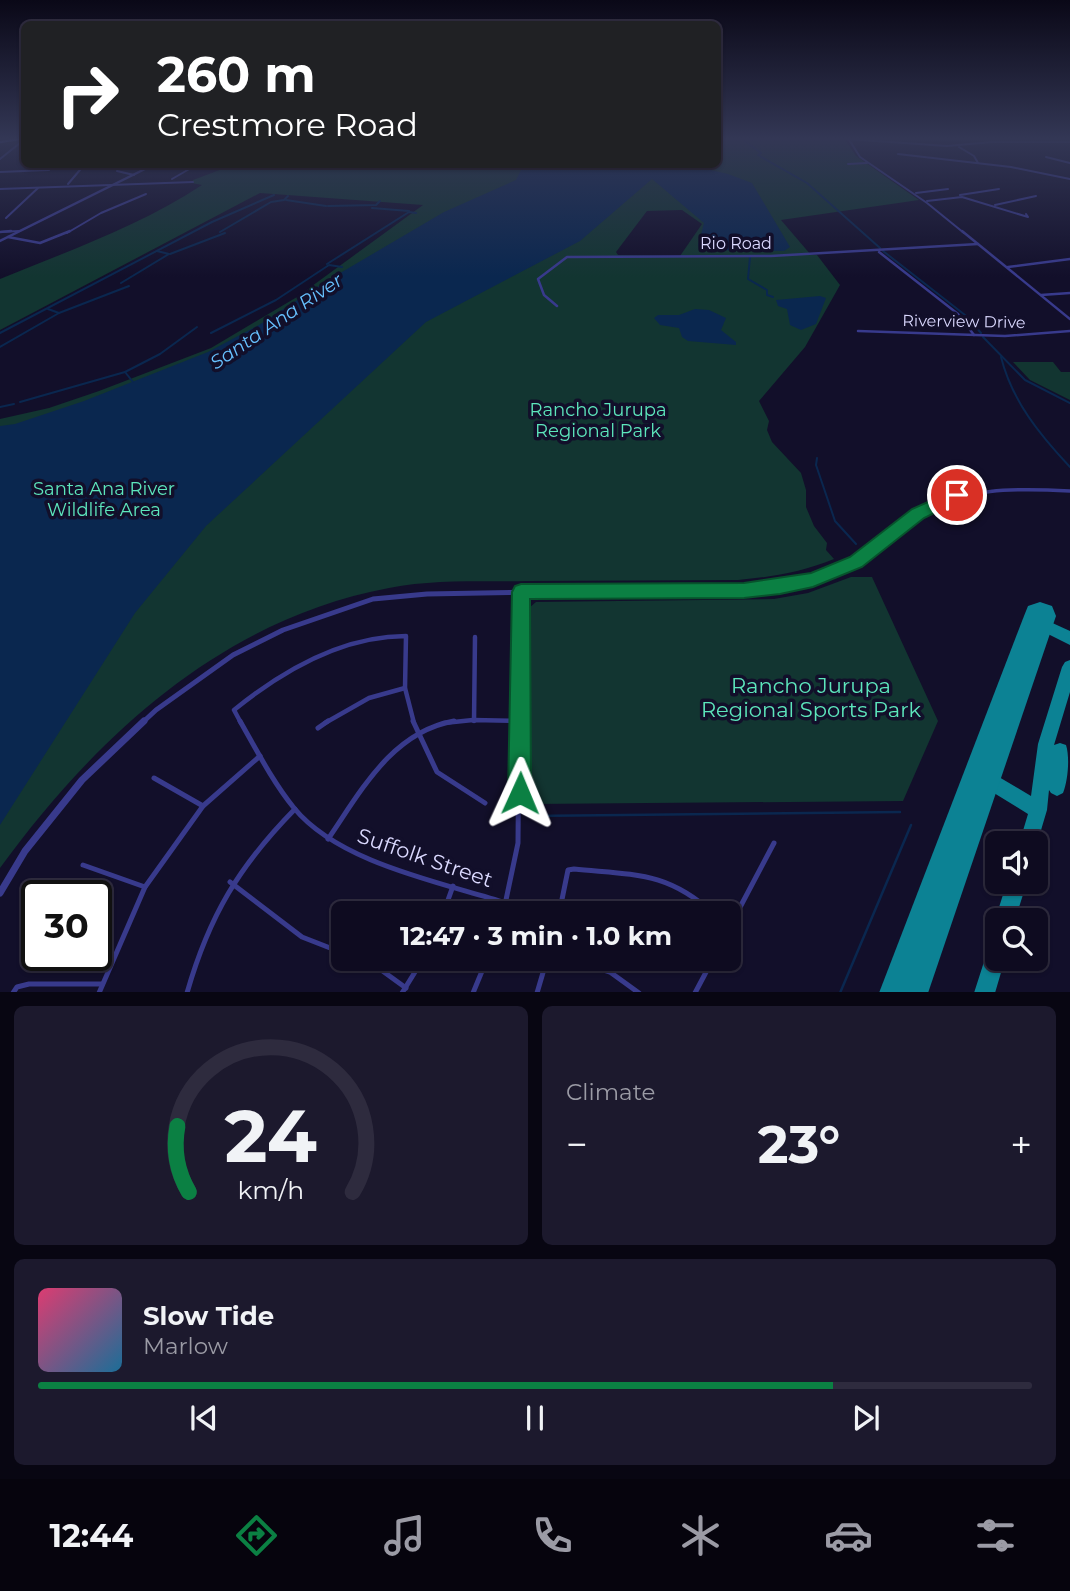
<!DOCTYPE html>
<meta charset="utf-8">
<style>
body{margin:0;font-family:Montserrat,sans-serif;background:#1c192d;color:#f1f3f6;height:100vh;display:flex;flex-direction:column;font-size:26px;white-space:nowrap}
*{box-sizing:border-box;margin:0}
p{font-size:23px;color:#9b9ba5}
.icon{flex:none;width:38px;height:38px;fill:none;stroke:currentColor;stroke-width:2;stroke-linecap:round;stroke-linejoin:round}
.map{position:relative;height:992px;overflow:hidden}
.side{display:flex;flex-direction:column;gap:14px;padding:14px;background:#080612;flex:1}
.side>*{flex:none}
.guide{position:absolute;left:21px;top:21px;width:700px;height:147px;border-radius:10px;box-shadow:0 2px 5px #0004,0 0 0 2px #2e2b3e;background:#202124;color:#fff;overflow:hidden}
.buttons{position:absolute;left:985px;top:831px;display:grid;gap:14px}
.buttons a{display:grid;place-items:center;width:63px;height:63px;border-radius:10px;background:#0e0b20;box-shadow:0 2px 5px #0004,0 0 0 2px #2e2b3e;font-size:35px}
.speed{position:absolute;left:21px;top:880px;display:flex;gap:14px;font-size:35px;font-weight:700;text-align:center}
.speed>*{display:grid;place-content:center;width:91px;height:91px;border-radius:50%;background:#0e0b20;box-shadow:0 2px 5px #0004,0 0 0 2px #2e2b3e;line-height:1}
.speed .limit{border:4px solid #111;border-radius:10px;background:#fff;color:#111}
.pin{position:absolute;display:grid;place-items:center;width:60px;height:60px;color:#fff;margin:-30px;border:4px solid #fff;border-radius:50%;box-shadow:0 2px 7px #0007}
.me{position:absolute;width:77px;margin:-38px;rotate:1deg;stroke-linejoin:round;filter:drop-shadow(0 0 5px #0008)}
.turn{display:flex;align-items:center;gap:24px;height:147px;padding:0 21px;font-size:32px}
.turn .icon{width:91px;height:91px;stroke-width:2.5}
.turn b{display:block;font-size:49px;line-height:60px}
.big{font-size:52px;font-weight:700;line-height:1.1}
.side .widget{flex:1;display:flex;flex-direction:column;justify-content:center;gap:10px;min-width:0;padding:0 24px;border-radius:10px;background:#1c192d}
.side .dial{align-items:center;gap:0}
.dial svg{height:182px;overflow:visible;fill:none;stroke:#2e2b3e;stroke-width:7;stroke-linecap:round;text-anchor:middle}
.dial text{fill:#f1f3f6;stroke:none}
.song{display:flex;align-items:center;gap:21px}
.cover{width:84px;height:84px;border-radius:10px;background:linear-gradient(135deg,hsl(340 70% 55%),hsl(200 70% 35%))}
.played{height:7px;border-radius:4px;background:linear-gradient(90deg,#0b8043 80%,#2e2b3e 80%)}
.keys{display:flex;justify-content:space-around;direction:ltr}
.heat{display:flex;justify-content:space-between;align-items:center;font-size:38px;direction:ltr}
.side .tiles{flex:1;display:grid;gap:14px;grid-template-columns:1fr 1fr}
.widget:last-child{grid-column:span 2}
.trip{position:absolute;left:331px;top:901px;width:410px;height:70px;border-radius:10px;background:#0e0b20;box-shadow:0 2px 5px #0004,0 0 0 2px #2e2b3e;font-weight:700;line-height:70px;text-align:center}
.menu{display:flex;height:112px;justify-content:space-around;align-items:center;background:#06040d;color:#9b9ba5}
.menu .icon{width:49px;height:49px}
.menu .active{color:#0b8043}
.menu b{font-size:32px;color:#f1f3f6}
.map>svg:first-child{display:block}
.green{fill:#123531;fill-rule:evenodd}
.water{fill:#0a274f}
.lines{fill:none;stroke-linecap:round;stroke-linejoin:round}
.stream-far1{stroke:#0a274f;stroke-width:2}
.stream{stroke:#0a274f;stroke-width:2.5}
.taxiway{fill:#0c8294;fill-rule:evenodd}
.runway{fill:#0c8294;fill-rule:evenodd}
.minor-far4{stroke:#383a8c;stroke-width:2}
.minor-far3{stroke:#383a8c;stroke-width:2.5}
.minor-far2{stroke:#383a8c;stroke-width:3.5}
.minor-far1{stroke:#383a8c;stroke-width:4.5}
.minor{stroke:#383a8c;stroke-width:5}
.tertiary-far2{stroke:#383a8c;stroke-width:2.5}
.tertiary-far1{stroke:#383a8c;stroke-width:5}
.tertiary{stroke:#383a8c;stroke-width:7}
.secondary{stroke:#7074ff;stroke-width:2.5}
.route{fill:#0b8043;stroke:#07532c;stroke-width:2}
.labels{text-anchor:middle;stroke-width:7;stroke-linejoin:round;paint-order:stroke}
.far-street-label{font-size:16px;fill:#dbd9ff;stroke:#120f2a}
.park-label{font-size:18px;fill:#5de6bc;stroke:#120f2a}
.water-label{font-size:19px;font-style:italic;fill:#67c1ff;stroke:#120f2a}
.near-park-label{font-size:21px;fill:#5de6bc;stroke:#120f2a}
.near-street-label{font-size:21px;fill:#dbd9ff;stroke:#120f2a}
</style>
<div class="map">
<svg width="1070" height="993" viewBox="0 0 1070 993">
<rect width="100%" height="100%" fill="#120f2a"/>
<g class="green">
<path d="M718 138H844L856 156 919 200 781 220 811 255H817L840 285 805 347 759 401 769 421 767 430 772 442 801 473 806 490V507L814 526 827 543 826 550 834 559C802 572 772 577 738 580 668 580 597 581 527 581 481 582 434 579 389 588 223 619 97 735 0 868V419L49 408 99 391 211 348 297 297 423 205 260 193 0 330V279C68 251 140 226 202 185L192 183 193 180 233 165 718 164ZM682 210 702 224 680 256 618 255 616 252 647 211Z"/>
<polygon points="1013,362 1053,362 1061,372 1070,372 1070,400 1030,380"/>
<polygon points="851,577 872,577 938,721 903,801 532,804 532,781 529,780 529,608 536,602 774,599 808,593"/>
</g>
<g class="water">
<polygon points="519,165 685,164 728,174 752,183 790,247 784,251 708,250 698,246 704,223 652,179 580,241 426,322 206,526 135,613 0,825 0,426 15,424 84,401 208,352 259,325 325,282 444,212 516,180 521,170"/>
<polygon points="820,296 826,298 816,324 801,330 790,325 787,309 778,306 776,300"/>
<polygon points="695,309 709,310 726,318 721,330 736,342 736,345 688,341 682,337 679,328 660,325 654,318 658,315 679,315"/>
</g>
<g class="lines">
<g class="stream-far1">
<polyline points="741,138 761,153 758,155 807,183 880,248"/>
<polyline points="286,200 326,206"/>
<polyline points="328,206 376,205 380,201"/>
<polyline points="372,208 409,211"/>
<polyline points="220,232 271,202 284,200 288,196"/>
<polyline points="883,251 965,315 981,333"/>
<polyline points="170,254 225,233"/>
<polyline points="750,257 748,279 767,290 767,295 773,297"/>
<polyline points="327,264 409,212 416,213"/>
<polyline points="121,283 169,254 157,251"/>
<polyline points="59,313 129,286"/>
<polyline points="0,333 212,222 274,195"/>
<polyline points="211,333 276,300 329,265 342,267"/>
<polyline points="983,337 1025,380 1070,403"/>
<polyline points="0,347 59,313 48,309"/>
<path d="M1001 357C1012 401 1040 435 1070 467"/>
<polyline points="133,382 125,372 160,354 197,327"/>
<polyline points="20,402 125,372"/>
<polyline points="0,407 14,404"/>
<polyline points="817,458 816,465 835,521 856,544"/>
</g>
<g class="stream">
<polyline points="529,816 900,812"/>
<polyline points="840,993 911,825"/>
</g>
<g class="taxiway">
<polygon points="1037,616 1070,631 1070,645 1032,626 1030,622 1032,618"/>
<path d="M1070 660V692L1054 745 1060 743 1066 745C1070 757 1068 781 1063 793L1057 796 1051 793 1049 790 1047 810 1036 847V844H1019L1028 814 976 782 973 776 976 770 982 767 1031 796 1038 744 1062 667 1065 662Z"/>
<polygon points="1007,882 1027,882 1015,920 998,920 998,926 995,920"/>
<polygon points="998,937 998,959 1005,959 995,993 974,993 991,940"/>
</g>
<polygon class="runway" points="1040,602 1052,606 1056,616 928,993 879,993 1024,616 1028,606"/>
<g class="minor-far4">
<polyline points="848,138 860,157 927,203 964,233"/>
<polyline points="848,139 947,146 992,142 1070,142"/>
<polyline points="959,147 974,156 978,163"/>
<polyline points="898,154 1011,167 1070,179"/>
<polyline points="1046,157 1070,163"/>
<polyline points="0,159 20,143 21,139"/>
<polyline points="848,164 867,163"/>
<polyline points="117,171 134,175"/>
<polyline points="0,172 49,170"/>
<polyline points="172,179 198,164"/>
<polyline points="68,184 85,164"/>
<polyline points="0,189 193,182"/>
<polyline points="916,193 948,189"/>
<polyline points="960,195 999,189"/>
<polyline points="927,201 962,197 1028,217 1026,214"/>
<polyline points="995,205 1036,196"/>
<polyline points="6,218 38,188"/>
<polyline points="0,232 19,231"/>
<polyline points="67,233 101,213 146,194"/>
</g>
<g class="minor-far3">
<polyline points="962,231 1070,319"/>
<polyline points="0,232 11,231"/>
<polyline points="8,237 40,243 70,231"/>
<polyline points="879,252 958,314 974,335"/>
<polyline points="1008,267 1070,259"/>
<polyline points="1041,295 1070,293"/>
<polyline points="557,306 544,295 538,279 567,257 771,256 978,244"/>
<polyline points="858,331 1005,336 1070,331"/>
</g>
<path class="minor-far2" d="M915 516C964 487 1015 488 1070 491"/>
<g class="minor-far1">
<polyline points="879,544 918,514"/>
<polyline points="474,721 475,637"/>
<path d="M241 723 234 710C282 671 343 636 406 636L405 688 414 723"/>
<polyline points="325,723 369,698 405,688"/>
<polyline points="444,723 473,720 521,721"/>
<polyline points="519,723 521,592"/>
</g>
<g class="minor">
<path d="M240 721C257 751 273 782 294 808 339 863 440 882 506 903"/>
<polyline points="413,721 437,772 485,803"/>
<polyline points="318,728 328,721"/>
<polyline points="154,778 203,806"/>
<path d="M328 839C361 791 392 732 454 721"/>
<polyline points="83,865 145,887"/>
<polyline points="230,882 302,937 343,953"/>
<polyline points="443,914 453,886"/>
<polyline points="503,914 518,843 519,721"/>
<path d="M559 914 568 870 574 869C634 875 667 871 714 914"/>
<polyline points="728,930 774,843"/>
<polyline points="359,959 373,964 406,988"/>
<polyline points="570,959 610,972 639,993"/>
<polyline points="13,993 17,987 29,984 102,984"/>
<polyline points="99,993 145,887 203,806 260,756"/>
<path d="M187 993C209 916 239 866 295 809"/>
<polyline points="402,993 423,959"/>
<polyline points="473,993 487,959"/>
<polyline points="537,993 547,959"/>
<polyline points="695,993 713,959"/>
</g>
<polyline class="tertiary-far2" points="0,241 155,164"/>
<path class="tertiary-far1" d="M142 723 156 710 233 655 283 630 373 599 427 594 763 588C807 582 843 570 879 544"/>
<polyline class="tertiary" points="0,893 25,851 82,780 144,721"/>
<polyline class="secondary" points="0,142 24,138"/>
</g>
<linearGradient id="sky" x2="0" y2="1"><stop stop-color="#0a0817"/><stop offset="0.5" stop-color="#333755"/><stop offset="1" stop-color="#333755" stop-opacity="0"/></linearGradient>
<rect width="1070" height="277" fill="url(#sky)"/>
<polygon class="route" points="957,489 965,495 963,499 924,518 862,567 813,587 780,594 744,598 530,599 531,793 528,801 520,804 511,801 508,793 512,592 515,586 521,584 744,583 811,573 850,557 912,509"/>
<g class="labels">
<g class="far-street-label">
<text x="736" y="249">Rio Road</text>
<text transform="translate(964 321) rotate(1)" y="6">Riverview Drive</text>
</g>
<g class="park-label">
<text x="598" y="416">Rancho Jurupa<tspan x="598" dy="21">Regional Park</tspan></text>
<text x="104" y="495">Santa Ana River<tspan x="104" dy="21">Wildlife Area</tspan></text>
</g>
<g class="water-label">
<text transform="translate(276 321) rotate(-34)" y="7">Santa Ana River</text>
</g>
<g class="near-park-label">
<text x="811" y="693">Rancho Jurupa<tspan x="811" dy="24">Regional Sports Park</tspan></text>
</g>
<g class="near-street-label">
<text transform="translate(425 858) rotate(19)" y="7">Suffolk Street</text>
</g>
</g>
</svg>
<div class="buttons">
<a><svg class="icon" aria-label="sound" viewBox="0 0 24 24"><path d="M4 9h4l5-4v14l-5-4H4zM17 9q2 3 0 6"/></svg></a>
<a><svg class="icon" aria-label="search" viewBox="0 0 24 24"><circle cx="10" cy="10" r="6"/><path d="M15 15l6 6"/></svg></a>
</div>
<div class="speed"><div class="limit">30</div></div>
<div class="pin" style="left:957px;top:495px;background:#d93025"><svg class="icon" aria-label="arrive" viewBox="0 0 24 24"><path d="M6 21V4h12l-3 4 3 4H6"/></svg></div>
<svg class="me" style="left:520px;top:793px" viewBox="-20 -20 40 40"><path d="M0-17L14 15 0 8-14 15z" fill="#0b8043" stroke="#fff" stroke-width="4"/></svg>
<div class="trip">12:47 · 3 min · 1.0 km</div>
<div class="guide">
<div class="turn"><svg class="icon" aria-label="right" viewBox="0 0 24 24"><path d="M7 20v-9h11M14 6l5 5-5 5"/></svg><div><b>260 m</b>Crestmore Road</div></div>
</div>
</div>
<section class="side">
<div class="tiles">
<div class="widget dial"><svg viewBox="0 0 100 80">
<path d="M14 69A42 42 0 1 1 86 69"/>
<path d="M14 69A42 42 0 0 1 9 40" stroke="#0b8043"/>
<text x="50" y="56" font-size="32" font-weight="700">24</text>
<text x="50" y="72" font-size="11">km/h</text>
</svg></div>
<div class="widget"><p>Climate</p>
<div class="heat"><a>−</a><b class="big">23°</b><a>+</a></div>
</div>
<div class="widget">
<div class="song"><i class="cover"></i><div><b>Slow Tide</b><p>Marlow</p></div></div>
<div class="played"></div>
<div class="keys"><svg class="icon" aria-label="previous" viewBox="0 0 24 24"><path d="M18 5L8 12l10 7zM5 5v14"/></svg><svg class="icon" aria-label="pause" viewBox="0 0 24 24"><path d="M8 5v14M16 5v14"/></svg><svg class="icon" aria-label="next" viewBox="0 0 24 24"><path d="M6 5l10 7-10 7zM19 5v14"/></svg></div>
</div>
</div>
</section>
<nav class="menu">
<b>12:44</b>
<svg class="icon active" aria-label="directions" viewBox="0 0 24 24"><path d="M12 3l9 9-9 9-9-9zM9 14v-3h6M13 9l2 2-2 2"/></svg>
<svg class="icon" aria-label="music" viewBox="0 0 24 24"><path d="M9 18V5l10-2v13"/><circle cx="6" cy="18" r="3"/><circle cx="16" cy="16" r="3"/></svg>
<svg class="icon" aria-label="phone" viewBox="0 0 24 24"><path d="M5 4h4l2 5-3 2q2 4 5 5l2-3 5 2v4C11 20 4 13 5 4z"/></svg>
<svg class="icon" aria-label="climate" viewBox="0 0 24 24"><path d="M12 3v18M4 7l16 10M4 17L20 7"/></svg>
<svg class="icon" aria-label="car" viewBox="0 0 24 24"><path d="M5 17H2v-5l4-1 3-4h7l3 4 3 1v5h-3M9 17h6M6 11h13"/><circle cx="7" cy="17" r="2"/><circle cx="17" cy="17" r="2"/></svg>
<svg class="icon" aria-label="filters" viewBox="0 0 24 24"><path d="M4 7h16M4 17h16"/><circle cx="9" cy="7" r="2"/><circle cx="15" cy="17" r="2"/></svg>
</nav>
